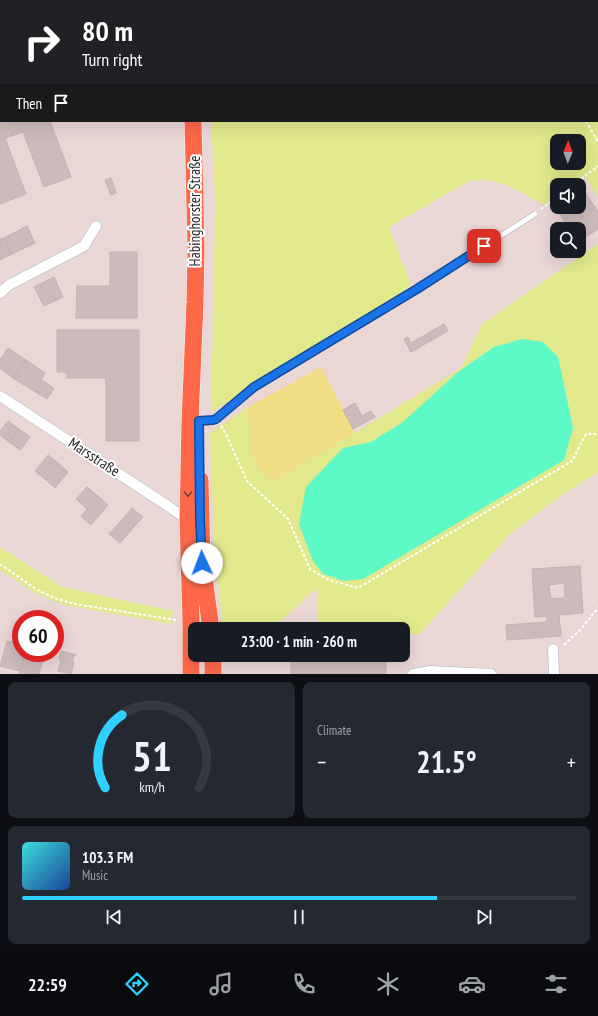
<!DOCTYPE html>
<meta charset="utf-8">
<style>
body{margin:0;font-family:"PT Sans Narrow",sans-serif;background:#242831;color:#f1f3f6;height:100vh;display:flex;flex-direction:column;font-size:15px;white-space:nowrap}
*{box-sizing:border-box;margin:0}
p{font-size:13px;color:#9ea1a6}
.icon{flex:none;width:22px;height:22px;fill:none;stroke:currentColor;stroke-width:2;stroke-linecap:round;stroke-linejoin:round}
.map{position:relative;height:674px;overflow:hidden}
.sheet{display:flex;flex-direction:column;gap:8px;padding:8px;background:#0d0f14;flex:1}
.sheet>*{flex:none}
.hud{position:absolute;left:0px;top:0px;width:598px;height:122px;box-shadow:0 4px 16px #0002;background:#202124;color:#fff;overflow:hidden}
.needle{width:26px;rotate:1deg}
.tools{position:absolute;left:550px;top:134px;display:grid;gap:8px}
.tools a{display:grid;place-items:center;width:36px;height:36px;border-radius:8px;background:#171b24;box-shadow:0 4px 16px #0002;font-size:20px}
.speed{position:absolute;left:12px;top:610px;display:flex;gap:8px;font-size:20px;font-weight:700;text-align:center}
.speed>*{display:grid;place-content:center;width:52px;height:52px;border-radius:50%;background:#171b24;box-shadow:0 4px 16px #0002;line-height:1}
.speed .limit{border:6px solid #d22;background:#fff;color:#111}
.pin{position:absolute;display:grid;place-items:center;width:34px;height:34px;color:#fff;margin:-17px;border-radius:8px;box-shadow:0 2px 6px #0006}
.me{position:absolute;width:44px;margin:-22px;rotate:358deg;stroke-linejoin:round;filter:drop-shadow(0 0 3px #0008)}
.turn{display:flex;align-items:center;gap:14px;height:84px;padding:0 16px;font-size:18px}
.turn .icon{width:52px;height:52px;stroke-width:2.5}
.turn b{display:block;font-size:28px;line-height:34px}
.then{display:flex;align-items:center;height:38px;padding:0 16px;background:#0003;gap:8px;font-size:15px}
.big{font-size:30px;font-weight:800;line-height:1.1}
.sheet .widget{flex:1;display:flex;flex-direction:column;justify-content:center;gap:6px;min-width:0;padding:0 14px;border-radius:8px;background:#242831}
.sheet .dial{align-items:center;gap:0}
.dial svg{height:104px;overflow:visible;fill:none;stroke:#363941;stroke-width:7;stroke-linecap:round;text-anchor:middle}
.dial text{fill:#f1f3f6;stroke:none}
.song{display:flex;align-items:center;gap:12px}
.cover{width:48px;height:48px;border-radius:6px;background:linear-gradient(135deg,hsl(180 70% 55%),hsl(220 70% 35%))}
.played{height:4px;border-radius:2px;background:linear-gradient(90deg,#2fd1ff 75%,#363941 75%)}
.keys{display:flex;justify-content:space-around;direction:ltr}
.heat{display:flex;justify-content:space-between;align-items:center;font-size:22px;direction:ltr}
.sheet .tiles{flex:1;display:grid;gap:8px;grid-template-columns:1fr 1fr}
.widget:last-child{grid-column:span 2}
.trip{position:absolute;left:188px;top:622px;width:222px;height:40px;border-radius:8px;background:#171b24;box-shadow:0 4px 16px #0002;font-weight:800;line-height:40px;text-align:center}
.tab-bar{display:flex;height:64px;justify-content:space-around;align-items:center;background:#090b0e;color:#9ea1a6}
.tab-bar .icon{width:28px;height:28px}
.tab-bar .active{color:#2fd1ff}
.tab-bar b{font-size:18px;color:#f1f3f6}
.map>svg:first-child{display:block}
.green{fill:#e2e88c;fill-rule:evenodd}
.pitch{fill:#f1df86}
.water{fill:#5df9c6}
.building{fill:#cbb;stroke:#c6b1b0;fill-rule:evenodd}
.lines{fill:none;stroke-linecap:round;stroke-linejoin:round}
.service-casing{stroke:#aab8bc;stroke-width:6}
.minor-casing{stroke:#aab8bc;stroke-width:11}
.primary-casing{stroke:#fff;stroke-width:18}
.path{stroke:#fff;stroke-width:2;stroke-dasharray:3 2;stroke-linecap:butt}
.service{stroke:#fff;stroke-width:5}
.minor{stroke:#fff;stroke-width:10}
.primary{stroke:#fd6849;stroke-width:17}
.oneway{stroke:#7c4034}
.route-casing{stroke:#114b97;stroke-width:10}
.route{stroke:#1a73e8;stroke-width:7}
.labels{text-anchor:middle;stroke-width:4;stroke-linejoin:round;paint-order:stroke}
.street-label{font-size:15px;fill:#262626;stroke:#fff}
</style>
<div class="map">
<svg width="598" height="674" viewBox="0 0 598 674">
<rect width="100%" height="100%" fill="#ebd6d6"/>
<g class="green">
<path d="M204 0H598V198L585 176 572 185H557V196L544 205 519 191 500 183 485 180 470 181 427 205 389 227 411 286 252 387 211 412 215 202 211 121H597V1H204ZM557 141H579V163H557Z"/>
<polygon points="598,244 598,472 562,495 509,535 420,634 403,635 403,629 318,629 318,587 272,629 223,629 214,541 210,433 248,407 251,457 271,482 355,433 461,368 482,324"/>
<polygon points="0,547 62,587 173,611 171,624 64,605 36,593 0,570"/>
</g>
<polygon class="pitch" points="321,367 355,433 271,482 251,457 248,407"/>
<polygon class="water" points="522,339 543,342 558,357 573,428 564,460 363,579 344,581 323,574 313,561 299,524 306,487 343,448 371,442 403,422 458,372 494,347"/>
<g class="building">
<polygon points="6,0 95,0 96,1 6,1"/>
<polygon points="1,116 1,121 50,121 71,177 44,187 23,132 5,138 26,194 0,204 0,117"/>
<polygon points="111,178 116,193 111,195 105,180"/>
<polygon points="585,192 598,212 598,229 579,241 579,229 569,229 557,209 560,207 579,207 579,196"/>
<polygon points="27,226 35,243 12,254 4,238"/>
<polygon points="4,238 12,254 0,260 0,239"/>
<polygon points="110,252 137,252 137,318 76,318 77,286 110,286"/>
<polygon points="54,277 63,297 44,306 34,287"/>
<polygon points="444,324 448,331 411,352 404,339 408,337 411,343"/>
<polygon points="57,330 139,330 139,441 106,441 106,378 67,378 67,372 57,372"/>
<polygon points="8,348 26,360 13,378 0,368 0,360"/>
<polygon points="26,360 45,373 41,380 54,388 47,399 13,378"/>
<polygon points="355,403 362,416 371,411 375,417 353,429 343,410"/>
<polygon points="8,421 19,429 9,442 0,435 0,431"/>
<polygon points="19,429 30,437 20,450 9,442"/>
<polygon points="48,455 58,463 45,479 35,471"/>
<polygon points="58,463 68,472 55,488 45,479"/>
<polygon points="87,487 98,496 87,509 76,499"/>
<polygon points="98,496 108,505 91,525 81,516"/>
<polygon points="132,508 143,517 131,530 121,521"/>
<polygon points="121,521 131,530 120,543 109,534"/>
<path d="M580 566 583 613 559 615 561 636 507 640 506 625 547 622V616L535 617 532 569ZM564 583 565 598 551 599 549 585Z"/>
<polygon points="7,641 17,643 16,648 21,649 21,653 25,653 20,671 0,666"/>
<polygon points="61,651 76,655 74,655 73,660 72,662 74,662 71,674 58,671 61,660 59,659"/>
<polygon points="25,653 34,653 44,656 39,674 19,674"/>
<polygon points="386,659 386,674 291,674 291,660"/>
</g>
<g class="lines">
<defs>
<g id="service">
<polyline points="114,1 115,0"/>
<polyline points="193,422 213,420 216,419 254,387 417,289 535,214"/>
</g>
<g id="minor">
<polyline points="0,100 1,100"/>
<polyline points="0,293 9,285 84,246 96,226"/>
<polyline points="0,396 168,506 188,520"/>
<polyline points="553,649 554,674"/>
<polyline points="413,674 431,671 491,674"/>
</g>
<g id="primary">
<polyline points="186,0 187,1"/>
<polyline points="200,480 202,563 211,629"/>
<polyline points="191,674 191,622 188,520 190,422 195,302 196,249 193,121"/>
<polyline points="213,674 213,655"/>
</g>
</defs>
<use href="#service" class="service-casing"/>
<use href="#minor" class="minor-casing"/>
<use href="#primary" class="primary-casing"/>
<g class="path">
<polyline points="525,0 526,1"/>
<polyline points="586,121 598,142"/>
<polyline points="573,185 598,166"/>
<polyline points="541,209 557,197"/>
<polyline points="221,426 226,434 247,481 288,519 310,569 329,580 358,588 572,461 586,434 598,434"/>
<polyline points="0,564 36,589 54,598 75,604 176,620"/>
<polyline points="564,645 580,630 598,608"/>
</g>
<use href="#service" class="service"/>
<use href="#minor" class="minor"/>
<use href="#primary" class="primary"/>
</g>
<defs><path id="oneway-chevron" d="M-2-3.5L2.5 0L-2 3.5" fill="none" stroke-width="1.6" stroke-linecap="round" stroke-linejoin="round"/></defs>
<use class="oneway" href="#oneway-chevron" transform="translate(188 494) rotate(91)"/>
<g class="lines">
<defs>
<polyline id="route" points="202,563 200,521 199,421 213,420 216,419 254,387 417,289 484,246"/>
</defs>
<use href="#route" class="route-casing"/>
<use href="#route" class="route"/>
</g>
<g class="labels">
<g class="street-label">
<text transform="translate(195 211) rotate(-90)" y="5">Habinghorster Straße</text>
<text transform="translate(94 457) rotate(33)" y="5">Marsstraße</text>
</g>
</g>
</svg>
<div class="tools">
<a><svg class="needle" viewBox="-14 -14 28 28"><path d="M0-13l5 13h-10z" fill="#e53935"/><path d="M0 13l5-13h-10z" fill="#9ea1a6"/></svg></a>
<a><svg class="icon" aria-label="sound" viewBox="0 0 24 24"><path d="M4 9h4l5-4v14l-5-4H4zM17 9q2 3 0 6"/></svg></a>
<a><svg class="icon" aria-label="search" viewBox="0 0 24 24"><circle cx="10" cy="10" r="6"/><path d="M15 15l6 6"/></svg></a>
</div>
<div class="speed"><div class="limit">60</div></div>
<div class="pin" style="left:484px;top:246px;background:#d93025"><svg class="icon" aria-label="arrive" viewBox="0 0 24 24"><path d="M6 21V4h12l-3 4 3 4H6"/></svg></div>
<svg class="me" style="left:202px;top:563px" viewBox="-20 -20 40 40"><circle r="19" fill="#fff"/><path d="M0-13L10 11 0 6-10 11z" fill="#1a73e8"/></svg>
<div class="trip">23:00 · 1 min · 260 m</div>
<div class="hud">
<div class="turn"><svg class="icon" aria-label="right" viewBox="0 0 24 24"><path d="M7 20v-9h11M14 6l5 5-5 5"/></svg><div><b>80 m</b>Turn right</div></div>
<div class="then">Then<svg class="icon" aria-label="arrive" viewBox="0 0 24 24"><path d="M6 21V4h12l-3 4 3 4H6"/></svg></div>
</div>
</div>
<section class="sheet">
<div class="tiles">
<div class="widget dial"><svg viewBox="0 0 100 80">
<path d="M14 69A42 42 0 1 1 86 69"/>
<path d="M14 69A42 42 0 0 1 27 13" stroke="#2fd1ff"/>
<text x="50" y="56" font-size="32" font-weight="700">51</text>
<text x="50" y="72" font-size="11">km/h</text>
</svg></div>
<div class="widget"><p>Climate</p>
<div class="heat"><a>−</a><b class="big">21.5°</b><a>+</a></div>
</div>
<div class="widget">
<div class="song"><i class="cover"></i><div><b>103.3 FM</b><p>Music</p></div></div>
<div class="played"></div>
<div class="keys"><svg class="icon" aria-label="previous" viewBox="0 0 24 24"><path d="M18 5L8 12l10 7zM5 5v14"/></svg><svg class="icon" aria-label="pause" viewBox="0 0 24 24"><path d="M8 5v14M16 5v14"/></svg><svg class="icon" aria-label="next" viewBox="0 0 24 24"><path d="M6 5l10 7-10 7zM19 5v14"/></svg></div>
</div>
</div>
</section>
<nav class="tab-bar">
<b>22:59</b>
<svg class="icon active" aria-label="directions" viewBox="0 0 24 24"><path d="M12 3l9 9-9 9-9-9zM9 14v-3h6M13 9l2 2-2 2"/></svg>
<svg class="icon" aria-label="music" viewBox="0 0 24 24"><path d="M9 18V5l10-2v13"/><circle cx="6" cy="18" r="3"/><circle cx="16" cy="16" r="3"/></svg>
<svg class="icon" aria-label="phone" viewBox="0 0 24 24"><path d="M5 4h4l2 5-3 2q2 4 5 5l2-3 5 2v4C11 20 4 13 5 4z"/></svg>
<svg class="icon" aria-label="climate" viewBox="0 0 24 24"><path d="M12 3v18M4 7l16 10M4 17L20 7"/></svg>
<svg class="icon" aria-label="car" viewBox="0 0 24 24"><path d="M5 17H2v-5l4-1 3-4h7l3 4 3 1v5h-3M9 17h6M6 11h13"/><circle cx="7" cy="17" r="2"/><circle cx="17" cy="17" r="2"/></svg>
<svg class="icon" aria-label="filters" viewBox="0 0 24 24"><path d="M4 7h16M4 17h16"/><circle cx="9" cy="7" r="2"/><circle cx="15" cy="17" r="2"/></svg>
</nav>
